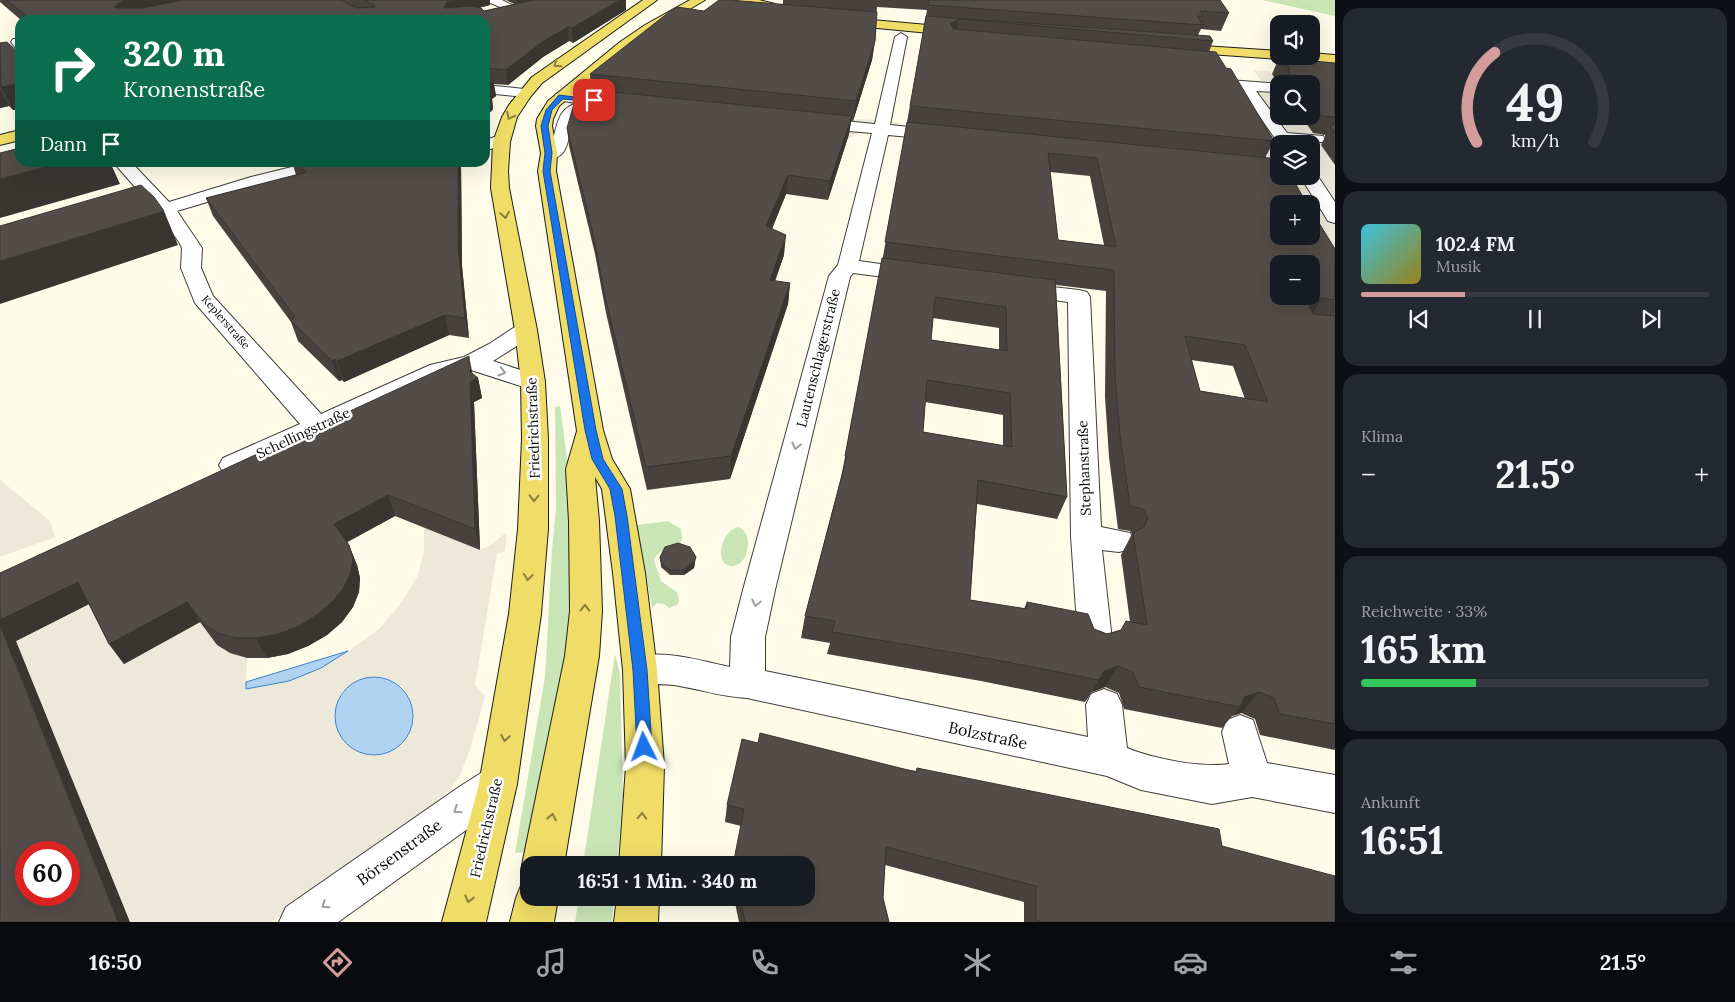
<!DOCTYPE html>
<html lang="de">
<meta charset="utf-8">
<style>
body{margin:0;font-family:Lora,serif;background:#242831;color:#f1f3f6;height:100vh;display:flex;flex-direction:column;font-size:19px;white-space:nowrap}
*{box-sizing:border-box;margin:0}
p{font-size:16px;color:#9ea1a6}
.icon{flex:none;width:28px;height:28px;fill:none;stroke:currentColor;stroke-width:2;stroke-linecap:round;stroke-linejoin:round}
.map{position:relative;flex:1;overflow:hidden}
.drawer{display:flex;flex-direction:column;gap:8px;padding:8px;background:#0d0f14;width:400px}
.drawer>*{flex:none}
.guide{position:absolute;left:15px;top:15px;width:475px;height:152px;border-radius:15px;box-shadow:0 5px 20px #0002;background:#0b6e4f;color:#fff;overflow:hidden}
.fabs{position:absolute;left:1270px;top:15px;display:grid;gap:10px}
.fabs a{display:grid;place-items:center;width:50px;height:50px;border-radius:10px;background:#171b24;box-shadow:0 5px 20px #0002;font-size:25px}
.speed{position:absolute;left:15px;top:841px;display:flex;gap:10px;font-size:25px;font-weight:700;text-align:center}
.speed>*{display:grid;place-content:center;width:65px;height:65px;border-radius:50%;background:#171b24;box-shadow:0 5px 20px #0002;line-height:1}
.speed .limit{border:8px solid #d22;background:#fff;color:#111}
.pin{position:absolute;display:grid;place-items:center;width:42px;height:42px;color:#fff;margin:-21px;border-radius:10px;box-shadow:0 2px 8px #0006}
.me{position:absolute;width:55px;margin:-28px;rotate:357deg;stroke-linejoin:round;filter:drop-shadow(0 0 4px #0008)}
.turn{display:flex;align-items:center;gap:18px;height:105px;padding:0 25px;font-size:22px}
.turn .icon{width:65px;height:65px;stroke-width:2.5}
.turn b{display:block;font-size:35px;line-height:42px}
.then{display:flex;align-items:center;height:48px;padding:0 25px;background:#0003;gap:10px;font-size:19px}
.big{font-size:38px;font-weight:700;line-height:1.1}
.drawer .card{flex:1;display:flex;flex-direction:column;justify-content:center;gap:8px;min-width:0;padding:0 18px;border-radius:15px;background:#242831}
.drawer .dial{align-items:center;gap:0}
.dial svg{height:130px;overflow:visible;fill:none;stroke:#363941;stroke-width:7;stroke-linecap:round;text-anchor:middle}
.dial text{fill:#f1f3f6;stroke:none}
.song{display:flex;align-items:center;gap:15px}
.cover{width:60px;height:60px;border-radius:8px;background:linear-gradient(135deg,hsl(190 70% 55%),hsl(50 70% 35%))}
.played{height:5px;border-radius:2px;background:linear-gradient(90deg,#d49d9b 30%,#363941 30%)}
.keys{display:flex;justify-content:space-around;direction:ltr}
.heat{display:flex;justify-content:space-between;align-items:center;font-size:28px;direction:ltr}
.charge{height:8px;border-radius:4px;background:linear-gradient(90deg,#34c759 33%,#363941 0)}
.trip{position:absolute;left:520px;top:856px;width:295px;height:50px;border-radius:15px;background:#171b24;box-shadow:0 5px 20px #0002;font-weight:700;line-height:50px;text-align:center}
.tab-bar{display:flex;height:80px;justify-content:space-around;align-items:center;background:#090b0e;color:#9ea1a6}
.tab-bar .icon{width:35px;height:35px}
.tab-bar .on{color:#d49d9b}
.tab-bar b{font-size:22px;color:#f1f3f6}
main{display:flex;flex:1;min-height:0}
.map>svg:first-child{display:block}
.green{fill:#c9e5b6}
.plaza{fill:#ece9da;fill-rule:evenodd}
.water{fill:#b1d3f2;stroke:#3d80c4}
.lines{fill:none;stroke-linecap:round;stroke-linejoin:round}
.minor-casing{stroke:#3e3e3e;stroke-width:2}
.major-casing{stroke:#1c1c1c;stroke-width:2}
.minor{fill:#fff;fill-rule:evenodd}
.major{fill:#f0dd67;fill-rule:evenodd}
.wall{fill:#47423e;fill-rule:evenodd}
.shaded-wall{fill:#393632}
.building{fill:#524d48;stroke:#393632;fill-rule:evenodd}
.oneway{stroke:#897e3e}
.oneway2{stroke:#9d9d9d}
.route{fill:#1a73e8;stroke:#114b97}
.labels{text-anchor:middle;stroke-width:5;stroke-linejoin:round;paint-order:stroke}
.far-street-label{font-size:11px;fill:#0b0b0b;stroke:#fff}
.street-label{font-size:14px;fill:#0b0b0b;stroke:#fff}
.near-street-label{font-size:16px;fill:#0b0b0b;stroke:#fff}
</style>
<main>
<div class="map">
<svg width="1335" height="922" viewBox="0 0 1335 922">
<rect width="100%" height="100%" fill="#fefce9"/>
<g class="green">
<polygon points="1263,0 1335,0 1335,16 1262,0"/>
<polygon points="560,406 569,473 573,630 529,852 515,853 545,677 552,550 556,508 555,407"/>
<path d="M668 521 681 529 682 540C674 550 659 547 654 560L661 581 678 593 679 601 677 605 669 608 664 604 657 603 652 608 637 525Z"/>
<path d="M739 527C756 535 747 569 730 566 713 563 722 529 739 527Z"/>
<polygon points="615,654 620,674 623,795 617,865 583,865"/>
<polygon points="579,898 614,898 612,922 575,922"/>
</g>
<g class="plaza">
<path d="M1253 70 1269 71 1279 84V116H1301L1312 132H1318L1317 139 1327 146 1335 165V290L1311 236V204H1286L1272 179 862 130 849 139 833 135 850 120 860 119 899 122 898 126 1066 143 1233 83 1264 85ZM1279 144H1311V176H1279Z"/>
<polygon points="0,480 50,521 55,537 0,557"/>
<path d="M424 527 480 550 490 545 507 532 505 551 497 554 475 685 485 696 470 750 459 777 432 810 352 868 272 922H130L16 641 93 602 205 619 217 645 230 653 247 658 246 689 321 668 348 651 379 629 401 603 417 577 424 552ZM379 677 388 679 403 688 413 709 414 721 411 728 402 742 386 752 371 755 361 753 352 749 335 714 337 703 342 692 354 682 361 679Z"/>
</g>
<g class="water">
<polygon points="348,651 321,668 289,681 246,689 246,682"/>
<circle cx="374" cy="716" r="39"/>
</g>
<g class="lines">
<defs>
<g id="minor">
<polygon points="486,0 502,0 516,7 510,11 488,2"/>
<path d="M901 33 907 37 890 125 942 130 948 132 950 135 948 138 942 140 888 135 859 261 916 269 923 271 927 275 923 279 916 281 853 273 850 277 775 590 765 637V671L1088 737 1086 705 1091 694 1104 689 1117 694 1122 705 1127 748C1154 759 1201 768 1229 764L1222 732 1227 720 1240 715 1253 720 1267 763 1335 775V813L1252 797 1212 804 1141 790 1107 776 747 698C722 697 699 689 674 685 658 683 643 686 628 681L623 670 628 659C660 648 697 660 730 667L731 637 743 590 829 276 838 265 872 133 813 128 807 126 805 123 807 120 813 118 875 124 895 37Z"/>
<polygon points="13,39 20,39 20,48 15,47 11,42"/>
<polygon points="1213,62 1218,63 1229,80 1280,84 1279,92 1256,91 1287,133 1323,136 1325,139 1323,142 1279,144 1241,90 1219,87 1206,66"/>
<polygon points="485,85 524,89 529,90 531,93 529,96 524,97 485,93"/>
<path d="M561 93 616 97 621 99 624 102 621 105C607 109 589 104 577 115 565 126 575 165 543 157L541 153C544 148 550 147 552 142 558 125 557 109 577 103L556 100 554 97 556 94Z"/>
<polygon points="501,135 507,137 509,140 507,143 485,151 485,140"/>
<polygon points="113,162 131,162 169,202 251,177 304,164 359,162 357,166 351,167 284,179 177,211 202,248 201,268 213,296 321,414 430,365 464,357 489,344 518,325 526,323 534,325 537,330 534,335 493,361 542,377 545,382 542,387 533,390 471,370 447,375 243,472 233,474 223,472 219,465 223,458 300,424 195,303 181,268 182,248 179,242 158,213"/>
<polygon points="1311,171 1315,172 1335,202 1335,223 1328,221 1300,176 1311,176"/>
<polygon points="1018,283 1079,290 1087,292 1090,297 1101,527 1130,533 1134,541 1130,549 1119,552 1102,550 1112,640 1107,650 1095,654 1083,650 1078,640 1071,536 1068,302 1010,294 1007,289 1010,284"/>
<polygon points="498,765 512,771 517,784 512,797 341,920 338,922 279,922 286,907 459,787 484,771"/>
</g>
<g id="major">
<polygon points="643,0 657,0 542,83 531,96 517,117 510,142 508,171 509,188 537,330 545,382 548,439 548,529 541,614 517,784 486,922 442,922 479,784 509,614 518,529 522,439 521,382 515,330 491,188 493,142 502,117 509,105 532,77"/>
<polygon points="690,0 705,0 653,31 630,48 559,106 553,119 552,126 557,153 556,171 603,430 612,459 630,489 645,573 657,670 664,766 661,865 619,865 626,766 623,670 613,573 602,489 595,477 599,521 602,611 599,656 564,865 529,865 529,880 522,865 565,656 570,611 569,521 566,469 577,431 538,171 541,153 536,126 537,119 548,101 620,42 645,25"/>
<polygon points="737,0 759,0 775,4 777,6 771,10 739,2"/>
<polygon points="839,17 961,28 967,32 961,36 835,24 833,21 835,18"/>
<polygon points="1173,44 1279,51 1279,56 1285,56 1279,59 1168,51 1166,48"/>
<polygon points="1311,53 1335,55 1335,63 1298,60 1291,56 1311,56"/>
<polygon points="20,130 20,140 0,145 0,135"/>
<polygon points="529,880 529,898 558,898 554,922 510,922 516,898 522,883"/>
<polygon points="617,898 659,898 658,922 614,922"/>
</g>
</defs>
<use href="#minor" class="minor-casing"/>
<use href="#major" class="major-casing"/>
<use href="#minor" class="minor"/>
<use href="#major" class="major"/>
</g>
<g class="wall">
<polygon points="0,0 490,0 490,5 479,8 484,11 514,4 506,0 626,0 626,10 573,43 569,41 543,57 508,85 494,84 496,96 492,99 493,109 485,118 485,20 21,20 0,2"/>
<path d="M783 0H1220L1229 13 1221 31 1201 29 1198 35 1213 41 1209 52 1274 141 1265 158 1335 249V750L1260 735 1255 719 1241 713 1232 716 1222 728 1124 709 1119 693 1105 687 1092 692 1085 702 981 681 827 654 830 643 801 638 805 616 841 478 882 262 927 10 877 7 875 41 872 60 853 121H851L849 134 828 200 786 194 772 229 784 255 775 281 790 283 788 304 730 479 647 490 606 313 595 254 569 146 567 128 594 94 591 93 590 74 704 11 783 4ZM1050 172 1090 176 1104 245 1058 240ZM1056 285 1106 291 1105 397 1109 457 1118 529 1130 531 1132 534 1121 555 1130 622 1121 630 1107 634 1027 602 1024 609 970 600 977 504 1057 519 1067 497ZM933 318 999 328V350L931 340ZM1191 360 1233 366 1245 399 1200 391ZM925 402 1003 415V446L923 432Z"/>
<polygon points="0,43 20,54 20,109 13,110 9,106 0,108"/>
<polygon points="1279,58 1335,63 1335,165 1321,145 1325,137 1325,135 1313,133 1301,116 1311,116 1311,84 1281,84 1281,83 1277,82 1272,74"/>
<polygon points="277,162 461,162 462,266 469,338 449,335 344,382 342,380 339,381 298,341 291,322 213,216 206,198 296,175 293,165 283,167"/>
<polygon points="472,373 478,378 482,398 474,402 480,550 395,516 347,542 357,565 360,578 359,592 353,607 342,622 327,635 308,646 288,654 267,658 247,658 230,653 217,645 200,622 124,664 109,644 89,604 16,641 0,922 0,573"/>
<polygon points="660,557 695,562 694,568 684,575 670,575 661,567"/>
<polygon points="758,743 916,771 917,768 1222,846 1335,922 1024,922 1024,902 885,865 883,898 889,922 739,922 734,898 806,898 741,826 725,822 727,805"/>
</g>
<g class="shaded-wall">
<polygon points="126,0 202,0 120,20 115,6 122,1"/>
<polygon points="454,0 490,0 490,5 450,15 444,7 447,2"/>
<polygon points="517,0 548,0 518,6"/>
<polygon points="620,0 626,0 626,10 573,43 572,28"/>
<polygon points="959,19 955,37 950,24"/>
<polygon points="568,27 569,41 543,57 508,85 506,70 542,42"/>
<polygon points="875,41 872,60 853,121 856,101"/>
<polygon points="493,80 496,96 492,99 493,109 485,118 485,87"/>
<polygon points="20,83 20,109 13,110 1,87"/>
<polygon points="0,89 9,106 0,108"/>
<polygon points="852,116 849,134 828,200 830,181"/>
<polygon points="64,162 110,162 120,184 0,218 0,179"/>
<polygon points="282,162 293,162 293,165 283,167"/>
<polygon points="458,162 461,162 462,266 469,338 465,318 458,247"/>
<polygon points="788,175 786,194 765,246 766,226"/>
<polygon points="164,211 178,245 0,304 0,261"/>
<polygon points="786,235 784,255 768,301 770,280"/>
<polygon points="790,283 788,304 730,479 731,456"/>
<polygon points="1322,298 1309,319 1301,321 1313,300"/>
<polygon points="445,315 449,335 344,382 337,361"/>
<polygon points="469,356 473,376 478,378 482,398 474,402 480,550 475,529"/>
<polygon points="335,359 342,380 339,381 332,361"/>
<polygon points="388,495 395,516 342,545 334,524"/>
<polygon points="349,545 357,565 360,578 359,592 353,607 342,622 327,635 308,646 288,654 267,658 256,638"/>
<polygon points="696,557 694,568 684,575 684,570"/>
<polygon points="78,582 93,602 16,641 130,922 118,922 0,625 0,620"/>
<polygon points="187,602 200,622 124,664 109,644"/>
<polygon points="1118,666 1105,687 1092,692 1104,671"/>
<polygon points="1259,692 1241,713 1232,716 1240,707 1244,697"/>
</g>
<g class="building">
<polygon points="7,0 126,0 122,1 115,6 116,8 142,8 183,0 341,0 356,8 375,7 374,5 364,0 454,0 447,2 444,7 446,8 471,6 481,8 484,11 534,0 620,0 572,28 568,27 542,42 506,70 485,68 485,20 31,20"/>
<polygon points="719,0 729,0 877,12 875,41 856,101 590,74 673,9 677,7 704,11"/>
<polygon points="929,0 1220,0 1229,13 1200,11 1203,16 1197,16 1203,25 928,5"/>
<polygon points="926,16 1210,36 1213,41 959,19 950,24 954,29 1216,52 1226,68 1231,69 1274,141 910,106"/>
<polygon points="7,42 20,54 20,83 1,87 0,43"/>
<polygon points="1279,58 1335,63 1335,120 1334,117 1322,116 1311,101 1311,84 1298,84 1289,72 1289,66 1285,66"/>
<polygon points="485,79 493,80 485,87"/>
<polygon points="603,91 852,116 830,181 788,175 766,226 786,235 770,280 790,283 731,456 646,467 604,292 593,234 567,128 574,104 579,98"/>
<polygon points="485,93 491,93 485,100"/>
<path d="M907 122 1279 159V176H1291L1307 204H1279V236H1311V210L1335 249V300L1322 298 1313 300 1309 308 1314 314 1335 316V724L1280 714 1274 698 1259 692 1244 697 1240 707 1139 687 1133 672 1118 666 1104 671 1099 680 991 659 832 632 835 621 805 616 847 456H845L882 258 1055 280 1067 497 978 480 970 600 1027 609V602L1088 614 1094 629 1107 634 1121 630 1126 621 1147 625 1133 533 1144 527 1148 518 1143 509 1130 506 1120 434 1115 375 1114 270 885 242ZM1048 153 1097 158 1116 247 1058 240ZM1279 264H1311V296H1279ZM935 297 1006 307 1007 351 931 340ZM1185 336 1245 345 1268 402 1200 391ZM927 380 1010 393 1012 447 923 432Z"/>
<polygon points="1335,123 1335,133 1330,127"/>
<polygon points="20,148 20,162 64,162 0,179 0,153"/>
<polygon points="294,162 458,162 458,247 465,318 445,315 337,361 335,359 332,361 291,321 295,317 206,198 307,172"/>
<polygon points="141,185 154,197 164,211 0,261 0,226"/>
<polygon points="469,356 469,371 478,378 470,382 475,529 388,495 334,524 349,545 353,558 351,572 344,587 333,601 317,615 299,626 278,634 256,638 236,638 218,633 205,625 187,602 109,644 78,582 0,620 0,573"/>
<polygon points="678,543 690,547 696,557 694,562 684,570 670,570 661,562 660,557 665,547"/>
<path d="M0 625 118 922H0ZM26 852H69V895H26Z"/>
<polygon points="760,733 916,772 917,768 1219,829 1222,846 1335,876 1335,922 1042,922 1036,920 1036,886 886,847 883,898 889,922 745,922 740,898 806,898 806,865 733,865 744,809 727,805 742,739 758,743"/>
</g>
<defs><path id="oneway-chevron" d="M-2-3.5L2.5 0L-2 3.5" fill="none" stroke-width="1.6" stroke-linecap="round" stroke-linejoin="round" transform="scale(1.25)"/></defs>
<g class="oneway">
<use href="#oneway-chevron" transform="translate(557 64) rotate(145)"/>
<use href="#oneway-chevron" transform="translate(510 116) rotate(117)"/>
<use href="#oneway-chevron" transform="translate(505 215) rotate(80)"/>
<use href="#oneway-chevron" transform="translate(534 498) rotate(92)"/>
<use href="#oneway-chevron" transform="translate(528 577) rotate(96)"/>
<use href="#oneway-chevron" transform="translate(585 608) rotate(-89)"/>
<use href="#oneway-chevron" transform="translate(505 738) rotate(99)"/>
<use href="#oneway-chevron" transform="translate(642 816) rotate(-87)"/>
<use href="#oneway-chevron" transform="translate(552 817) rotate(-79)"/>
<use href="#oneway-chevron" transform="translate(469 899) rotate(104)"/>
</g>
<g class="oneway2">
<use href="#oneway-chevron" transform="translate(502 372) rotate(16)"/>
<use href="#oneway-chevron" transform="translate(796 446) rotate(104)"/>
<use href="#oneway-chevron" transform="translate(756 603) rotate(103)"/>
<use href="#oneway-chevron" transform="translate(457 810) rotate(147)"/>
<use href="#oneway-chevron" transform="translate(325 905) rotate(146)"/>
</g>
<polygon class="route" points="559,95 597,100 594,102 563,99 552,110 548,126 552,153 550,171 596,430 603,459 622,489 627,516 647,670 652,747 650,752 644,754 639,752 637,747 633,670 615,516 610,489 592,459 585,430 543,171 545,153 541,126 546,110"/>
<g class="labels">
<g class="far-street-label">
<text transform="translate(226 322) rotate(49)" y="4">Keplerstraße</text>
</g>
<g class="street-label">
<text transform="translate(818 358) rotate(-76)" y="5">Lautenschlagerstraße</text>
<text transform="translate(533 428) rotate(-92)" y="5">Friedrichstraße</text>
<text transform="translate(303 433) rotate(-25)" y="5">Schellingstraße</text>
<text transform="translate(1084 468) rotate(-92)" y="5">Stephanstraße</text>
<text transform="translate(486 828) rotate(-77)" y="5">Friedrichstraße</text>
</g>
<g class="near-street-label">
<text transform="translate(988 735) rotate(12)" y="6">Bolzstraße</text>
<text transform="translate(399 852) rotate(-36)" y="6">Börsenstraße</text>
</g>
</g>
</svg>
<div class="fabs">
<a><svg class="icon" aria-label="sound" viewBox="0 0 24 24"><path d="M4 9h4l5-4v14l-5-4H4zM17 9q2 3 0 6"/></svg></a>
<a><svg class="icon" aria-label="search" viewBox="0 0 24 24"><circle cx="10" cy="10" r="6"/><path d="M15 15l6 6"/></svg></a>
<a><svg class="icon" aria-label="layers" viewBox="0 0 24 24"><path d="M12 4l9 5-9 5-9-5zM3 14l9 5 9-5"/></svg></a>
<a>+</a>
<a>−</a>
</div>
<div class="speed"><div class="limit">60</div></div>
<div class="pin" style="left:594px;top:100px;background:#d93025"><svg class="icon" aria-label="arrive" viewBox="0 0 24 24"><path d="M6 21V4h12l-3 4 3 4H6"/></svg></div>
<svg class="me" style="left:644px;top:747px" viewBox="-20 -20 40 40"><path d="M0-17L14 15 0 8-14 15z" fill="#1a73e8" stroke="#fff" stroke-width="4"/></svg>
<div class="trip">16:51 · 1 Min. · 340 m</div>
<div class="guide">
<div class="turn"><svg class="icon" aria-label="right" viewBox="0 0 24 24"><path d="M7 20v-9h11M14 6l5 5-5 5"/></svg><div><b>320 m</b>Kronenstraße</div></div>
<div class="then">Dann<svg class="icon" aria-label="arrive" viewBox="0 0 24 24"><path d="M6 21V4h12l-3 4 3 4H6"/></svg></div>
</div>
</div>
<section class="drawer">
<div class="card dial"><svg viewBox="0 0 100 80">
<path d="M14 69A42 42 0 1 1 86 69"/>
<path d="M14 69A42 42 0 0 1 25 14" stroke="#d49d9b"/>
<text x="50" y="56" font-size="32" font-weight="700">49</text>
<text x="50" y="72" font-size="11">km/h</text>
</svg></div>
<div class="card">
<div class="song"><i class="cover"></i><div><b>102.4 FM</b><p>Musik</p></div></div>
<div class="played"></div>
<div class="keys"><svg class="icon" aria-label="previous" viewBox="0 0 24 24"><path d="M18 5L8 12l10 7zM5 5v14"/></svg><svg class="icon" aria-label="pause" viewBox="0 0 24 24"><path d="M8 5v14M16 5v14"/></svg><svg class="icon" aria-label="next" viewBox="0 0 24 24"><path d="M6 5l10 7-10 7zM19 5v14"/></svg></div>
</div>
<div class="card"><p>Klima</p>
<div class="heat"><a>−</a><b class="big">21.5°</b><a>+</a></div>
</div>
<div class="card"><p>Reichweite · 33%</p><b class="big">165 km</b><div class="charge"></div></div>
<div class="card"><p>Ankunft</p><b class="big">16:51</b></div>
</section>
</main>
<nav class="tab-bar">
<b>16:50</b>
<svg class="icon on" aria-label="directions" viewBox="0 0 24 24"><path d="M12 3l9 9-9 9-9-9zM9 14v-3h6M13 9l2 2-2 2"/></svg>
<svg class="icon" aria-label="music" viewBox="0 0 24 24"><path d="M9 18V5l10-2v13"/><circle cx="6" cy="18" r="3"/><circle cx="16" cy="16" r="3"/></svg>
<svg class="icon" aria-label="phone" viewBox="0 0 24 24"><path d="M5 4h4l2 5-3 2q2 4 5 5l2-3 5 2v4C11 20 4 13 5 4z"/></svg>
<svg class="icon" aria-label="climate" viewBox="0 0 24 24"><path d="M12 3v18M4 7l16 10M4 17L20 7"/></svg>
<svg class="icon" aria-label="car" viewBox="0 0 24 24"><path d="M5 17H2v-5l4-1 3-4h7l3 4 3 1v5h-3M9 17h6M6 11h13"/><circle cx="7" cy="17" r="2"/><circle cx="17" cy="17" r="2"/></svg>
<svg class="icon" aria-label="filters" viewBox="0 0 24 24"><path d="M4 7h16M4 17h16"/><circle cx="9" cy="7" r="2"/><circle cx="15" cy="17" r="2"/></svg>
<b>21.5°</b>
</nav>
